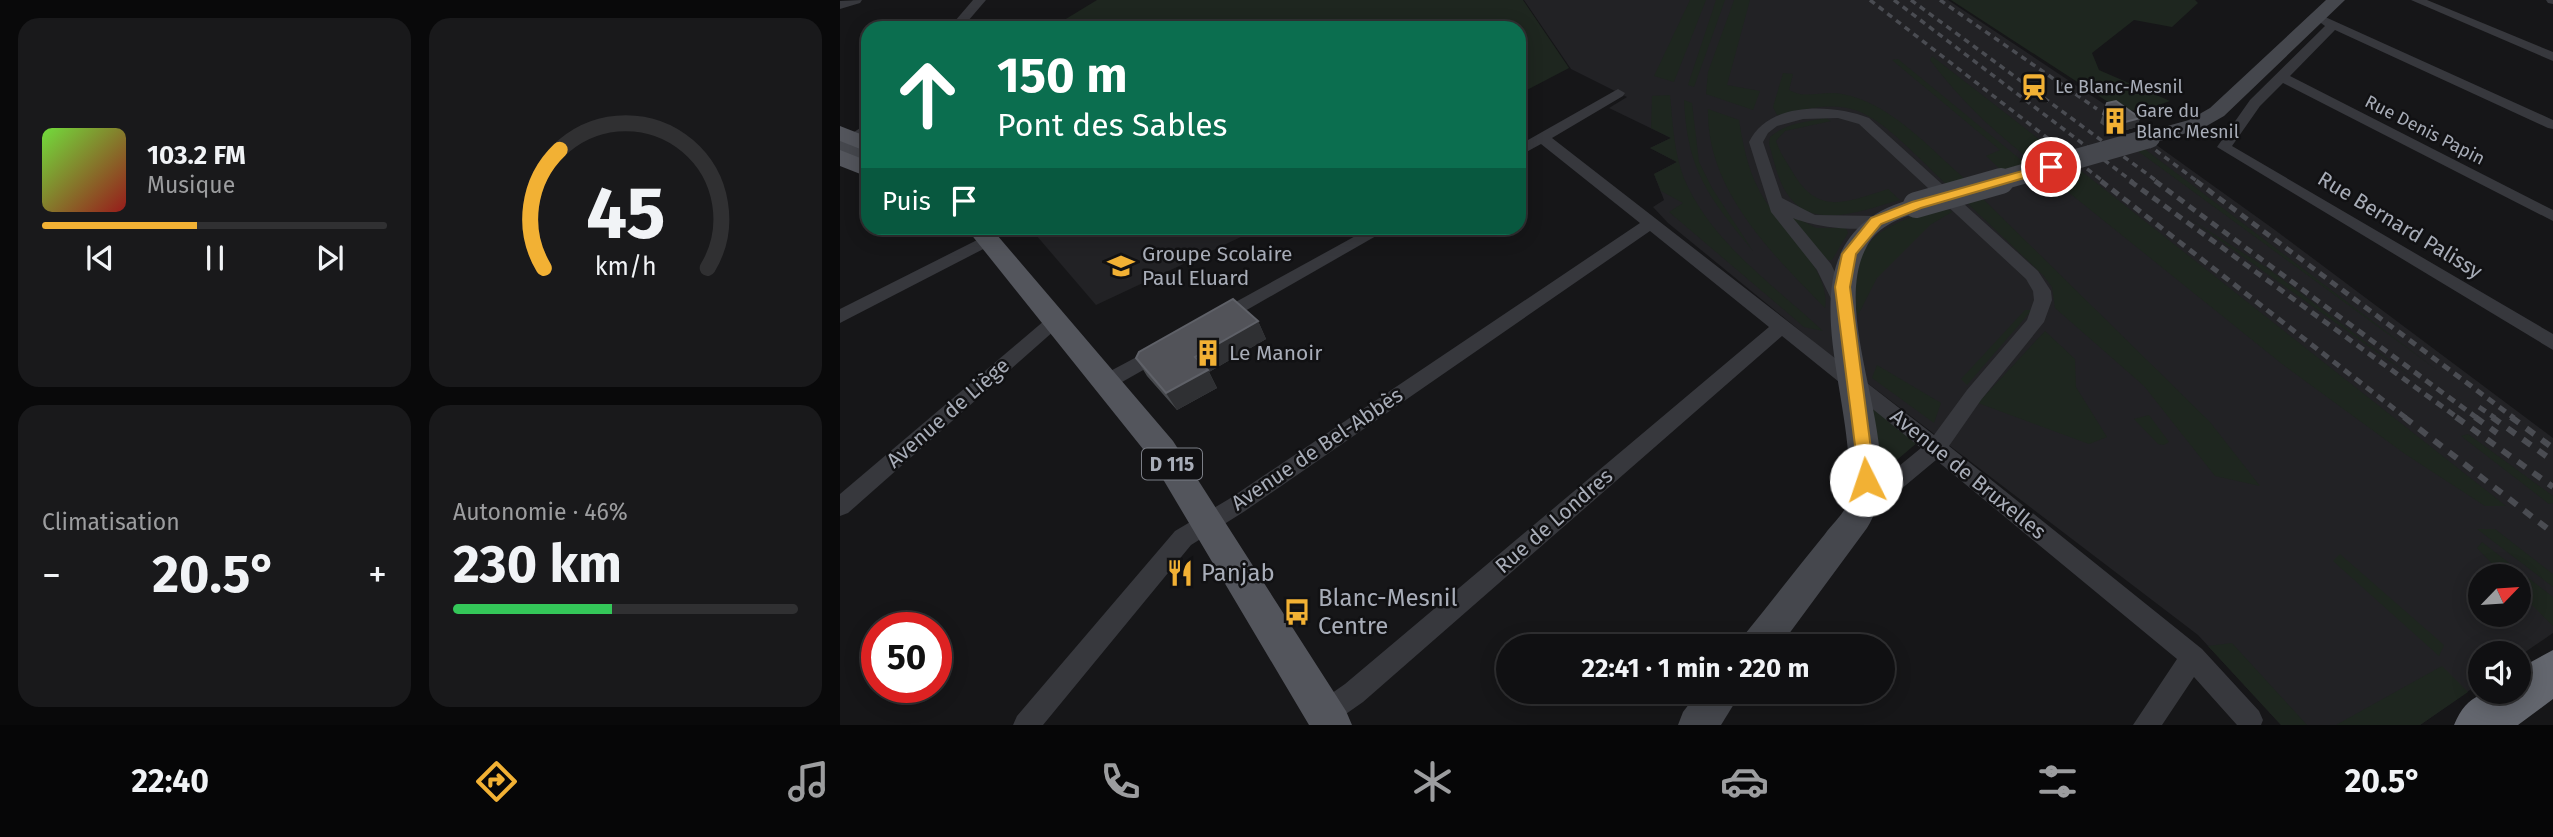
<!DOCTYPE html>
<html lang="fr">
<meta charset="utf-8">
<style>
body{margin:0;font-family:"Fira Sans",sans-serif;background:#19191b;color:#f1f3f6;height:100vh;display:flex;flex-direction:column;font-size:26px;white-space:nowrap}
*{box-sizing:border-box;margin:0}
p{font-size:23px;color:#9c9d9f}
.icon{flex:none;width:38px;height:38px;fill:none;stroke:currentColor;stroke-width:2;stroke-linecap:round;stroke-linejoin:round}
.map{position:relative;flex:1;overflow:hidden}
.drawer{display:flex;flex-direction:column;gap:18px;padding:18px;background:#09090a;width:840px}
.drawer>*{flex:none}
.hud{position:absolute;left:21px;top:21px;width:665px;height:214px;border-radius:21px;box-shadow:0 4px 18px #0003,0 0 0 2px #303032;background:#0b6e4f;color:#fff;overflow:hidden}
.needle{width:46px;rotate:65deg}
.tools{position:absolute;left:1628px;top:564px;display:grid;gap:14px}
.tools a{display:grid;place-items:center;width:63px;height:63px;border-radius:50%;background:#101012;box-shadow:0 4px 18px #0003,0 0 0 2px #303032;font-size:35px}
.speed{position:absolute;left:21px;top:612px;display:flex;gap:14px;font-size:35px;font-weight:700;text-align:center}
.speed>*{display:grid;place-content:center;width:91px;height:91px;border-radius:50%;background:#101012;box-shadow:0 4px 18px #0003,0 0 0 2px #303032;line-height:1}
.speed .limit{border:10px solid #d22;background:#fff;color:#111}
.pin{position:absolute;display:grid;place-items:center;width:60px;height:60px;color:#fff;margin:-30px;border:4px solid #fff;border-radius:50%;box-shadow:0 2px 7px #0007}
.me{position:absolute;width:77px;margin:-38px;rotate:356deg;stroke-linejoin:round;filter:drop-shadow(0 0 5px #0008)}
.turn{display:flex;align-items:center;gap:24px;height:147px;padding:0 21px;font-size:32px}
.turn .icon{width:91px;height:91px;stroke-width:2.5}
.turn b{display:block;font-size:49px;line-height:60px}
.then{display:flex;align-items:center;height:66px;padding:0 21px;background:#0003;gap:14px;font-size:26px}
.big{font-size:52px;font-weight:700;line-height:1.1}
.drawer .card{flex:1;display:flex;flex-direction:column;justify-content:center;gap:10px;min-width:0;padding:0 24px;border-radius:21px;background:#19191b}
.drawer .dial{align-items:center;gap:0}
.dial svg{height:182px;overflow:visible;fill:none;stroke:#303032;stroke-width:7;stroke-linecap:round;text-anchor:middle}
.dial text{fill:#f1f3f6;stroke:none}
.song{display:flex;align-items:center;gap:21px}
.cover{width:84px;height:84px;border-radius:10px;background:linear-gradient(135deg,hsl(100 70% 55%),hsl(0 70% 35%))}
.played{height:7px;border-radius:4px;background:linear-gradient(90deg,#f2b134 45%,#303032 45%)}
.keys{display:flex;justify-content:space-around;direction:ltr}
.heat{display:flex;justify-content:space-between;align-items:center;font-size:38px;direction:ltr}
.charge{height:10px;border-radius:5px;background:linear-gradient(90deg,#34c759 46%,#303032 0)}
.drawer .tiles{flex:1;display:grid;gap:18px;grid-template-columns:repeat(2,1fr)}
.trip{position:absolute;left:656px;top:634px;width:399px;height:70px;border-radius:35px;background:#101012;box-shadow:0 4px 18px #0003,0 0 0 2px #303032;font-weight:700;line-height:70px;text-align:center}
.menu{display:flex;height:112px;justify-content:space-around;align-items:center;background:#060607;color:#9c9d9f}
.menu .icon{width:49px;height:49px}
.menu .on{color:#f2b134}
.menu b{font-size:32px;color:#f1f3f6}
main{display:flex;flex:1;min-height:0}
.map>svg:first-child{display:block}
.built{fill:#222225;fill-rule:evenodd}
.green{fill:#1e261f}
.lines{fill:none;stroke-linecap:round;stroke-linejoin:round}
.street{fill:#37383d;fill-rule:evenodd}
.secondary{fill:#45474d;fill-rule:evenodd}
.primary{fill:#53555c;fill-rule:evenodd}
.highway{fill:#63666e;fill-rule:evenodd}
.rail-far2{stroke:#4a4c52;stroke-width:3.5;stroke-dasharray:6 5;stroke-linecap:butt}
.rail-far1{stroke:#4a4c52;stroke-width:5;stroke-dasharray:8 6;stroke-linecap:butt}
.rail{stroke:#4a4c52;stroke-width:6;stroke-dasharray:10 9;stroke-linecap:butt}
.secondary-bridge-far1{stroke:#45474d;stroke-width:20}
.secondary-bridge{stroke:#45474d;stroke-width:26}
.wall{fill:#47494d}
.shaded-wall{fill:#2f3033}
.building{fill:#525359;stroke:#5f6168;stroke-width:2}
.route{fill:#f2b134;stroke:#9d7322;stroke-width:2}
.labels{text-anchor:middle;stroke-width:5;stroke-linejoin:round;paint-order:stroke}
.far-poi-label{font-size:18px;fill:#a8adb8;stroke:#111113;text-anchor:start}
.far-street-label{font-size:18px;fill:#a8adb8;stroke:#111113}
.shield{fill:#111113;stroke:#7b7e86;stroke-width:2}
.shield-label{font-size:19px;font-weight:bold;fill:#a8adb8}
.street-label{font-size:21px;fill:#a8adb8;stroke:#111113}
.poi-label{font-size:21px;fill:#a8adb8;stroke:#111113;text-anchor:start}
.near-poi-label{font-size:24px;fill:#a8adb8;stroke:#111113;text-anchor:start}
</style>
<main>
<section class="drawer">
<div class="tiles">
<div class="card">
<div class="song"><i class="cover"></i><div><b>103.2 FM</b><p>Musique</p></div></div>
<div class="played"></div>
<div class="keys"><svg class="icon" aria-label="previous" viewBox="0 0 24 24"><path d="M18 5L8 12l10 7zM5 5v14"/></svg><svg class="icon" aria-label="pause" viewBox="0 0 24 24"><path d="M8 5v14M16 5v14"/></svg><svg class="icon" aria-label="next" viewBox="0 0 24 24"><path d="M6 5l10 7-10 7zM19 5v14"/></svg></div>
</div>
<div class="card dial"><svg viewBox="0 0 100 80">
<path d="M14 69A42 42 0 1 1 86 69"/>
<path d="M14 69A42 42 0 0 1 21 17" stroke="#f2b134"/>
<text x="50" y="56" font-size="32" font-weight="700">45</text>
<text x="50" y="72" font-size="11">km/h</text>
</svg></div>
<div class="card"><p>Climatisation</p>
<div class="heat"><a>−</a><b class="big">20.5°</b><a>+</a></div>
</div>
<div class="card"><p>Autonomie · 46%</p><b class="big">230 km</b><div class="charge"></div></div>
</div>
</section>
<div class="map">
<svg width="1713" height="725" viewBox="0 0 1713 725">
<rect width="100%" height="100%" fill="#161618"/>
<g class="built">
<path d="M684 0H1108L1297 126 1284 131 1294 138 1315 144 1435 230 1713 438V633L1678 657V653H1640V683L1580 725H1441L1358 635 975 343 828 223 813 207 824 200 814 174 837 162 810 148 831 138 769 108 787 97 731 69ZM1640 576H1678V614H1640Z"/>
<polygon points="190,228 420,228 256,305"/>
</g>
<g class="green">
<polygon points="257,0 683,0 729,68 679,94 679,28 211,28"/>
<polygon points="850,0 866,0 834,82 814,76"/>
<polygon points="876,0 885,0 854,87 848,85"/>
<polygon points="894,0 910,0 887,85 920,91 913,110 866,94 868,72"/>
<polygon points="1111,0 1355,0 1358,3 1332,27 1294,20 1252,53 1259,70 1330,101 1304,110 1282,111"/>
<path d="M1092 56 1218 154 1194 163C1151 129 1123 103 1090 60Z"/>
<polygon points="1058,59 1186,164 1161,170 1146,156 1160,150 1052,60"/>
<path d="M943 73 953 74 949 90C967 100 983 90 1002 94 1051 103 1089 148 1125 179L1106 184C1082 162 1047 122 1018 111 992 101 962 110 937 115L933 107Z"/>
<path d="M830 95C833 125 834 157 847 185 876 246 935 286 983 331L964 327 829 212 843 203 821 191 814 174 837 162 810 148 831 138 811 128 812 96Z"/>
<path d="M844 100 852 103 859 162 872 188 913 251C869 198 847 171 844 100Z"/>
<path d="M868 109 899 120C903 144 907 166 918 188 935 224 992 268 985 308 932 254 866 190 868 109Z"/>
<path d="M986 118 991 121 945 131 936 141C939 151 946 161 952 171 978 217 1006 202 1048 189L1060 200C1026 209 973 232 948 195 938 182 934 160 929 144L930 137C946 123 965 122 986 118Z"/>
<polygon points="1302,147 1597,370 1295,149"/>
<polygon points="1235,166 1666,506 1645,506 1565,454 1442,364 1207,175"/>
<polygon points="1137,193 1370,422 1420,486 1375,476 1304,386 1215,308 1212,287 1203,275 1123,199"/>
<path d="M1103 205 1112 212 1090 225 1037 278 1017 317C1009 236 1036 230 1103 205Z"/>
<polygon points="948,213 976,228 1006,228 1008,233 992,260 985,260"/>
<polygon points="1350,219 1430,270 1573,378"/>
<polygon points="1185,310 1192,310 1127,385 1121,379"/>
<polygon points="1205,331 1235,359 1236,387 1267,437 1249,444 1138,403"/>
<polygon points="1037,365 1101,403 1094,423 1032,378"/>
<polygon points="1028,404 1078,442 1038,476"/>
<polygon points="1309,415 1329,442 1324,445 1318,444 1294,419"/>
<polygon points="1628,434 1713,496 1713,503 1709,504 1621,436"/>
<polygon points="1637,529 1655,529 1713,574 1713,587"/>
<polygon points="1642,542 1713,597 1713,626 1678,591 1678,576 1664,576 1637,548"/>
<polygon points="1500,554 1604,645 1599,656 1493,561"/>
<polygon points="1392,643 1467,725 1441,725 1368,646"/>
<polygon points="1602,666 1628,692 1580,725 1496,725"/>
</g>
<g class="lines">
<g class="street">
<polygon points="22,0 20,3 0,9 0,1"/>
<polygon points="133,0 146,0 122,28 109,28"/>
<polygon points="1571,0 1587,0 1713,52 1713,61"/>
<polygon points="1706,0 1713,0 1713,4 1708,3"/>
<polygon points="1483,16 1713,120 1713,129 1708,128 1495,30 1450,76 1713,210 1713,221 1443,83 1420,106 1392,146 1713,334 1713,350 1377,147 1410,100 1485,26 1477,20"/>
<path d="M778 89 785 93 783 96 712 138 1094 435 1127 390 1187 320 1194 300 1193 291 1186 279 1019 124 998 118 963 119 937 126 928 133 923 142 942 198 975 215 1036 216 1044 221C1030 236 971 226 953 218L991 264 1012 307 1009 311H997L977 270 931 212 909 142C929 101 992 104 1029 118L1198 271 1211 291 1212 300 1204 322 1141 400 1109 446 1362 649 1419 711 1423 720 1421 725H1397L1354 677 1322 725H1293L1337 659 1096 460 1030 515 1022 518 1014 515 1011 509 1014 503 1081 448 942 336 523 702 493 723H475L471 714 475 705 505 684 929 327 810 231 405 511 351 545 203 725H173L177 716 335 531 389 499 800 223 701 144 679 156V145Z"/>
<polygon points="28,123 28,136 22,142 0,150 0,141"/>
<polygon points="530,228 550,228 384,323 378,325 369,319 372,315"/>
<polygon points="149,234 155,235 157,239 155,243 0,323 0,309"/>
<polygon points="217,313 226,319 223,323 8,513 0,516 0,494 211,315"/>
<polygon points="321,344 328,346 331,351 328,356 275,386 261,386 258,381 261,376"/>
</g>
<g class="secondary">
<polygon points="1486,0 1505,0 1384,116 1363,128 1310,144 1302,143 1299,138 1302,133 1349,120 1370,108"/>
<polygon points="0,139 28,150 28,165 0,154"/>
<path d="M1076 198 1084 200 1088 205 1084 210C1063 217 1038 225 1027 246 986 320 1073 457 1027 528L940 646H900L905 634C932 601 958 567 985 534 991 525 1004 514 1007 504 1012 488 1009 468 1008 451 1000 356 947 230 1076 198Z"/>
<polygon points="859,691 902,691 881,725 838,725 843,712"/>
</g>
<g class="primary">
<polygon points="0,126 28,137 28,152 0,141"/>
<polygon points="0,150 28,161 28,177 0,166"/>
<polygon points="126,228 151,228 333,441 506,711 512,725 469,725 311,459"/>
</g>
<path class="highway" d="M1713 650V699L1678 725H1614C1628 692 1646 691 1678 691V669Z"/>
<g class="rail-far2">
<polyline points="1030,0 1264,182"/>
<polyline points="1054,0 1293,182"/>
<polyline points="1071,0 1318,182"/>
<polyline points="1100,0 1257,109"/>
<polyline points="1298,137 1358,182"/>
</g>
<g class="rail-far1">
<polyline points="1261,181 1566,418"/>
<polyline points="1290,181 1618,418"/>
<polyline points="1315,181 1637,418"/>
<polyline points="1356,181 1674,418"/>
<polyline points="1639,407 1655,418"/>
</g>
<g class="rail">
<polyline points="1564,417 1713,533"/>
<polyline points="1616,417 1713,487"/>
<polyline points="1635,417 1657,433"/>
<polyline points="1652,417 1713,461"/>
<polyline points="1671,417 1713,448"/>
</g>
<polyline class="secondary-bridge-far1" points="1155,182 1310,138"/>
<polyline class="secondary-bridge" points="1076,205 1161,181"/>
</g>
<g class="wall">
<polygon points="1267,103 1300,118 1297,127 1275,133 1260,123"/>
<polygon points="418,321 426,339 369,372 377,388 337,410 307,376 296,358"/>
</g>
<g class="shaded-wall">
<polygon points="1300,118 1297,127 1275,133 1278,124"/>
<polygon points="418,321 426,339 369,372 377,388 337,410 326,393 355,357"/>
</g>
<g class="building">
<polygon points="1276,101 1300,118 1278,124 1263,114 1267,103"/>
<polygon points="393,299 418,321 355,357 368,370 326,393 296,358 299,352"/>
</g>
<polygon class="route" points="1211,163 1215,164 1215,169 1081,208 1041,224 1016,254 1010,287 1035,480 1026,487 1020,485 995,287 1002,254 1031,218 1072,202"/>
<defs>
<symbol id="station-bare" viewBox="-9 -9 18 18"><path d="M-3-6H3Q5-6 5-4V2Q5 4 3 4L4.5 6H3L1.5 4h-3L-3 6H-4.5L-3 4Q-5 4-5 2V-4Q-5-6-3-6ZM-3.5-4v3h7v-3ZM-3.5 1v1.5H-2V1ZM2 1v1.5H3.5V1Z" fill="#f2b134" stroke="#111113" stroke-width="2.5" paint-order="stroke"/></symbol>
<symbol id="building-bare" viewBox="-9 -9 18 18"><path d="M-4-6H4V6H1V3H-1V6H-4ZM-2.5-4.3h1.7v1.8h-1.7ZM.8-4.3h1.7v1.8H.8ZM-2.5-1h1.7V.8h-1.7ZM.8-1h1.7V.8H.8Z" fill="#f2b134" stroke="#111113" stroke-width="2.5" paint-order="stroke"/></symbol>
<symbol id="school-bare" viewBox="-9 -9 18 18"><path d="M0-5L7-2L0 1L-7-2ZM-4 1L0 2.5L4 1V4Q0 6-4 4Z" fill="#f2b134" stroke="#111113" stroke-width="2.5" paint-order="stroke"/></symbol>
<symbol id="restaurant-bare" viewBox="-9 -9 18 18"><path d="M-5-6h1v4h1v-4h1v4h1v-4h1v5L-1.5 .5V6h-2V.5L-5-1ZM5-6V6H3V1.5H1.5Q1.5-4 5-6Z" fill="#f2b134" stroke="#111113" stroke-width="2.5" paint-order="stroke"/></symbol>
<symbol id="bus-bare" viewBox="-9 -9 18 18"><path d="M-5-6H5V4H4V6H2V4H-2V6H-4V4H-5ZM-3.5-4V0h7V-4ZM-3.5 1.2v1.5H-2V1.2ZM2 1.2v1.5H3.5V1.2Z" fill="#f2b134" stroke="#111113" stroke-width="2.5" paint-order="stroke"/></symbol>
</defs>
<g fill-rule="evenodd">
<use href="#station-bare" x="1175" y="68" width="38" height="38"/>
<use href="#building-bare" x="1256" y="102" width="38" height="38"/>
<use href="#school-bare" x="262" y="247" width="38" height="38"/>
<use href="#building-bare" x="349" y="334" width="38" height="38"/>
<use href="#restaurant-bare" x="321" y="554" width="38" height="38"/>
<use href="#bus-bare" x="438" y="593" width="38" height="38"/>
</g>
<g class="labels">
<g class="far-poi-label">
<text x="1215" y="93">Le Blanc-Mesnil</text>
<text x="1296" y="117">Gare du<tspan x="1296" dy="21">Blanc Mesnil</tspan></text>
</g>
<g class="far-street-label">
<text transform="translate(1585 130) rotate(27)" y="6">Rue Denis Papin</text>
</g>
<rect class="shield" x="302" y="448.5" width="60" height="31" rx="5"/>
<g class="shield-label">
<text x="332" y="471">D 115</text>
</g>
<g class="street-label">
<text transform="translate(1560 225) rotate(31)" y="7">Rue Bernard Palissy</text>
<text transform="translate(108 413) rotate(-41)" y="7">Avenue de Liège</text>
<text transform="translate(477 449) rotate(-34)" y="7">Avenue de Bel-Abbès</text>
<text transform="translate(1128 474) rotate(39)" y="7">Avenue de Bruxelles</text>
<text transform="translate(714 521) rotate(-41)" y="7">Rue de Londres</text>
</g>
<g class="poi-label">
<text x="302" y="261">Groupe Scolaire<tspan x="302" dy="24">Paul Eluard</tspan></text>
<text x="389" y="360">Le Manoir</text>
</g>
<g class="near-poi-label">
<text x="361" y="581">Panjab</text>
<text x="478" y="606">Blanc-Mesnil<tspan x="478" dy="28">Centre</tspan></text>
</g>
</g>
</svg>
<div class="tools">
<a><svg class="needle" viewBox="-14 -14 28 28"><path d="M0-13l5 13h-10z" fill="#e53935"/><path d="M0 13l5-13h-10z" fill="#9c9d9f"/></svg></a>
<a><svg class="icon" aria-label="sound" viewBox="0 0 24 24"><path d="M4 9h4l5-4v14l-5-4H4zM17 9q2 3 0 6"/></svg></a>
</div>
<div class="speed"><div class="limit">50</div></div>
<div class="pin" style="left:1211px;top:167px;background:#d93025"><svg class="icon" aria-label="arrive" viewBox="0 0 24 24"><path d="M6 21V4h12l-3 4 3 4H6"/></svg></div>
<svg class="me" style="left:1026px;top:480px" viewBox="-20 -20 40 40"><circle r="19" fill="#fff"/><path d="M0-13L10 11 0 6-10 11z" fill="#f2b134"/></svg>
<div class="trip">22:41 · 1 min · 220 m</div>
<div class="hud">
<div class="turn"><svg class="icon" aria-label="ahead" viewBox="0 0 24 24"><path d="M12 20V5M6 11l6-6 6 6"/></svg><div><b>150 m</b>Pont des Sables</div></div>
<div class="then">Puis<svg class="icon" aria-label="arrive" viewBox="0 0 24 24"><path d="M6 21V4h12l-3 4 3 4H6"/></svg></div>
</div>
</div>
</main>
<nav class="menu">
<b>22:40</b>
<svg class="icon on" aria-label="directions" viewBox="0 0 24 24"><path d="M12 3l9 9-9 9-9-9zM9 14v-3h6M13 9l2 2-2 2"/></svg>
<svg class="icon" aria-label="music" viewBox="0 0 24 24"><path d="M9 18V5l10-2v13"/><circle cx="6" cy="18" r="3"/><circle cx="16" cy="16" r="3"/></svg>
<svg class="icon" aria-label="phone" viewBox="0 0 24 24"><path d="M5 4h4l2 5-3 2q2 4 5 5l2-3 5 2v4C11 20 4 13 5 4z"/></svg>
<svg class="icon" aria-label="climate" viewBox="0 0 24 24"><path d="M12 3v18M4 7l16 10M4 17L20 7"/></svg>
<svg class="icon" aria-label="car" viewBox="0 0 24 24"><path d="M5 17H2v-5l4-1 3-4h7l3 4 3 1v5h-3M9 17h6M6 11h13"/><circle cx="7" cy="17" r="2"/><circle cx="17" cy="17" r="2"/></svg>
<svg class="icon" aria-label="filters" viewBox="0 0 24 24"><path d="M4 7h16M4 17h16"/><circle cx="9" cy="7" r="2"/><circle cx="15" cy="17" r="2"/></svg>
<b>20.5°</b>
</nav>
